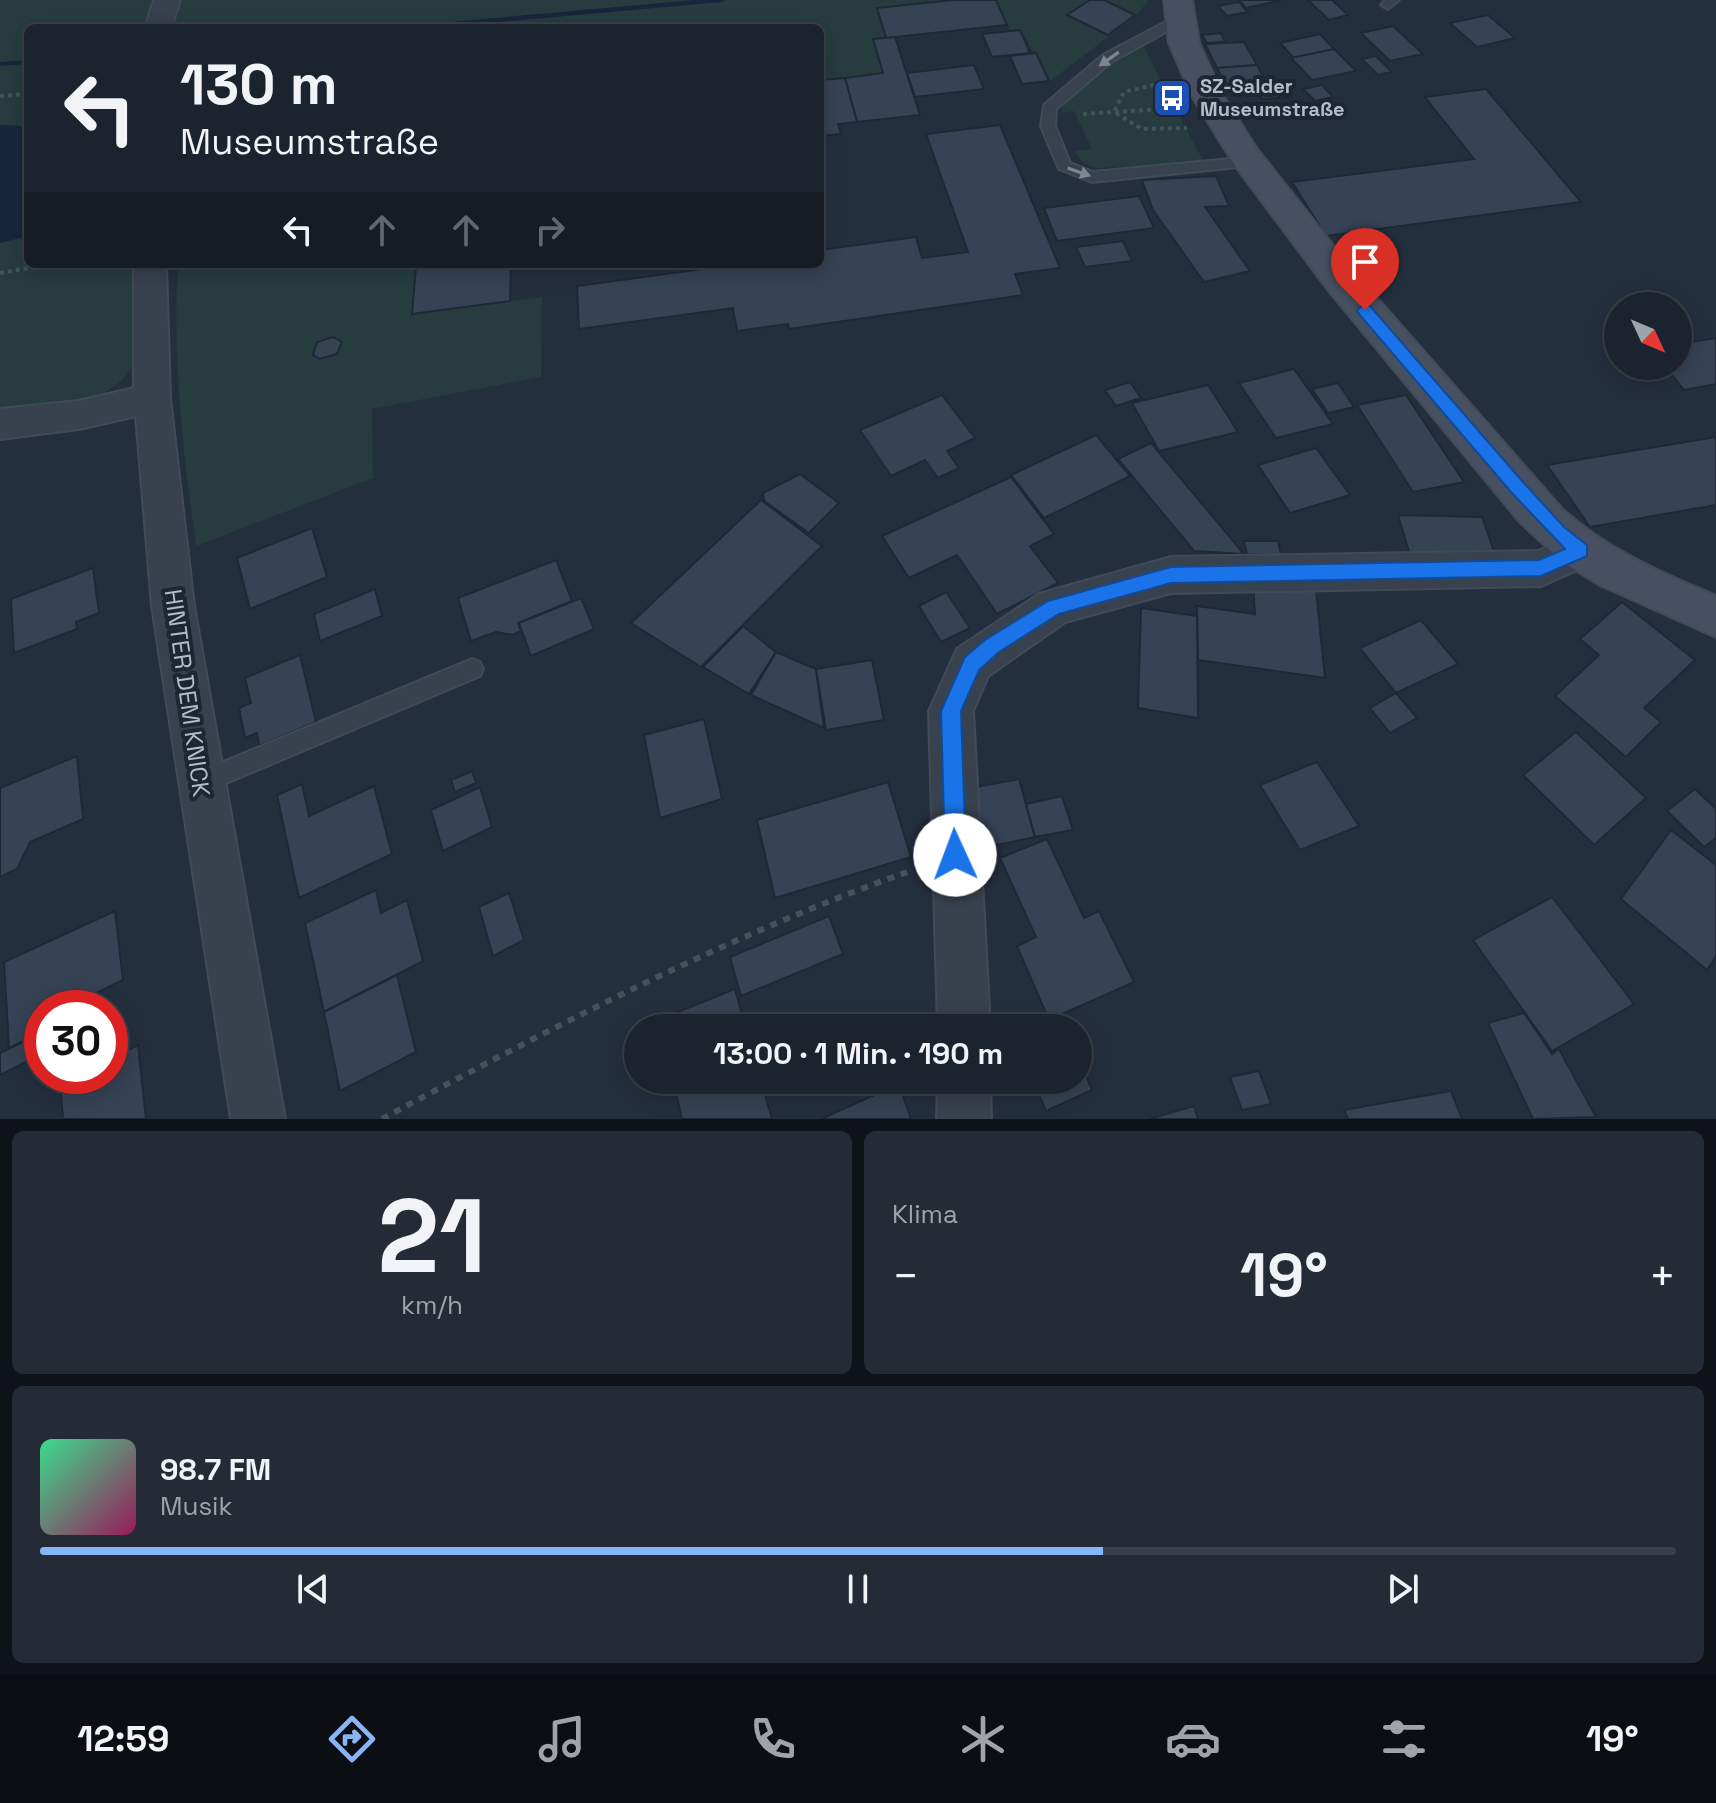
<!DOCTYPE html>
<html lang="de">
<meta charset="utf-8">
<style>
body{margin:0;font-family:"Space Grotesk",sans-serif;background:#242b36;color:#f1f3f6;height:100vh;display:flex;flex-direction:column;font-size:30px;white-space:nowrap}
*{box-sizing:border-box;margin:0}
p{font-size:26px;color:#a0a4aa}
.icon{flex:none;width:44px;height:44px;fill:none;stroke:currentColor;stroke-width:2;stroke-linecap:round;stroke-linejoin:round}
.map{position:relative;height:1119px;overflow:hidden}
.drawer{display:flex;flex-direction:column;gap:12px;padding:12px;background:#0f1319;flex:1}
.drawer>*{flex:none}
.top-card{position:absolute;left:24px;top:24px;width:800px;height:244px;border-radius:12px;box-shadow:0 4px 20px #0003,0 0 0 2px #39404a;background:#1b232e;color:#f1f3f6;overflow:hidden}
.needle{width:52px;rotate:134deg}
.fabs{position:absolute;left:1604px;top:292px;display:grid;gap:16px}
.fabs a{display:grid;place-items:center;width:88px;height:88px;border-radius:50%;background:#1b232e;box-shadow:0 4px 20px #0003,0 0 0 2px #39404a;font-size:40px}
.speed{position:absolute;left:24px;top:990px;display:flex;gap:16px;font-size:40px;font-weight:700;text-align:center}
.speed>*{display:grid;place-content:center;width:104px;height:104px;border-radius:50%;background:#1b232e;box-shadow:0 4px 20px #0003,0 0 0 2px #39404a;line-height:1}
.speed .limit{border:12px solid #d22;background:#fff;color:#111}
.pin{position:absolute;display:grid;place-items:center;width:68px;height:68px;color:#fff;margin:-82px -34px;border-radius:50% 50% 50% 0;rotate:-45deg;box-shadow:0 0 8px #0007}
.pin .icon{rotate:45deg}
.me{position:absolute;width:88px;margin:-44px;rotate:358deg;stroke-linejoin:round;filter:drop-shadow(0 0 6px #0008)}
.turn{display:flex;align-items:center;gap:28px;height:168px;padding:0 24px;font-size:36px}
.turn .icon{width:104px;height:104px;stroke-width:2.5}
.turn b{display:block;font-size:56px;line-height:68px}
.lanes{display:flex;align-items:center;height:76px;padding:0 24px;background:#0003;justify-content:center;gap:40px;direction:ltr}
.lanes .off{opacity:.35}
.big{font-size:60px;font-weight:600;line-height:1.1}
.drawer .widget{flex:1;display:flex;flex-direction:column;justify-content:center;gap:12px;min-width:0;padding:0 28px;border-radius:12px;background:#242b36}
.drawer .dial{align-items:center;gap:0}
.dial b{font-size:104px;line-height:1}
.song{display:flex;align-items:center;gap:24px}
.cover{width:96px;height:96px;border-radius:12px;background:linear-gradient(135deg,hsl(150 70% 55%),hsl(330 70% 35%))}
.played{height:8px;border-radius:4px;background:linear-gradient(90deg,#8ab4f8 65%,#39404a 65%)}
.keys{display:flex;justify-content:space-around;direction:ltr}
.heat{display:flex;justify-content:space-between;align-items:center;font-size:44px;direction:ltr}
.drawer .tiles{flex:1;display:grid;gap:12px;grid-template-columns:1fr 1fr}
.widget:last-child{grid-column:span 2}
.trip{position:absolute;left:624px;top:1014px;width:468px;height:80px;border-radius:40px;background:#1b232e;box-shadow:0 4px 20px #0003,0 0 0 2px #39404a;font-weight:600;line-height:80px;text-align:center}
.tab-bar{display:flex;height:128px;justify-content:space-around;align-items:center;background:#0b0e12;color:#a0a4aa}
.tab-bar .icon{width:56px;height:56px}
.tab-bar .current{color:#8ab4f8}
.tab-bar b{font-size:36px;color:#f1f3f6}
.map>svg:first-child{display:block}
.green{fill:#263c3f}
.water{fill:#17263c}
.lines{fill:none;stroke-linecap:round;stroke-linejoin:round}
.stream{fill:#17263c;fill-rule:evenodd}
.building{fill:#364354;stroke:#1f2835;stroke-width:2}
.service-casing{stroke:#414a57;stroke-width:4}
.minor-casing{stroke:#414a57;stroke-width:4}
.secondary-casing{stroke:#414a57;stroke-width:4}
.path-far1{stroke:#3f5557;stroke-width:4;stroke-dasharray:4 4;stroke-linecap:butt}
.path{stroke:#3f5557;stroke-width:6;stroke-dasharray:7 7;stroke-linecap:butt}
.service{fill:#38414e;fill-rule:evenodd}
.minor{fill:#38414e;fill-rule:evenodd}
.secondary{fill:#465061;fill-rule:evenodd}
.oneway{fill:#7c8592}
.route{fill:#1a73e8;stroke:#114b97;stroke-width:2}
.labels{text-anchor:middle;stroke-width:8;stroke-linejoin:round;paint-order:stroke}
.far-poi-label{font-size:20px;font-weight:bold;fill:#b4bcc9;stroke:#1d2633;text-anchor:start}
.street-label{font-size:24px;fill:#b4bcc9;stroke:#1d2633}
</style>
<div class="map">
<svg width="1716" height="1119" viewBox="0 0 1716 1119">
<rect width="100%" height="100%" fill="#242f3e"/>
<g class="green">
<polygon points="0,0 158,0 149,28 28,28 28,264 136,264 135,363 122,380 102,395 79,400 0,409"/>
<polygon points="176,0 953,0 877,8 886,38 873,40 883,73 820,80 820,28 168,28"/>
<polygon points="996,0 1148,0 1137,15 1050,81 1021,30 1010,30"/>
<path d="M1141 41 1164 87 1158 89 1163 100 1171 101 1204 162 1100 168C1087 166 1081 163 1075 151L1092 149 1074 111 1061 113 1063 105Z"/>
<path d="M178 264H392V269L416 266 413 314 542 297 541 377 372 409 373 478 196 546C183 452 172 359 178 264Z"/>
</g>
<polygon class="water" points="0,125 28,126 28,236 0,243"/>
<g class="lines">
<g class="stream">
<polygon points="695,0 726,0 722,2 433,28 402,28 406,26"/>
<polygon points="28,60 28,64 0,66 0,62"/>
</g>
</g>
<g class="building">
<polygon points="953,0 996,0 1007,25 886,38 877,8"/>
<polygon points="1090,0 1104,0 1135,15 1108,35 1067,15"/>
<polygon points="1239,0 1282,0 1246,8"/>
<polygon points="1308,0 1332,0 1348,15 1329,20"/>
<polygon points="1239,2 1248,12 1227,16 1218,6"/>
<polygon points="1488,15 1515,38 1477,47 1450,23"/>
<polygon points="1393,26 1423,54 1390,61 1361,33"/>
<polygon points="1020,30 1030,53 992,57 982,34"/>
<polygon points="1221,33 1225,42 1207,43 1202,35"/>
<polygon points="1320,34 1334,49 1294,58 1280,43"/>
<polygon points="895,37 920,115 857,122 845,78 883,73 873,39"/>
<polygon points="1244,42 1257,65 1217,68 1205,44"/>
<polygon points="1334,49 1356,71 1312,80 1291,58"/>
<polygon points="1036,53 1049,81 1022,84 1010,56"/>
<polygon points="1376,56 1392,72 1378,75 1362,59"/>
<polygon points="974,65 984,89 915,97 907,73"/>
<polygon points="1257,65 1270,90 1229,92 1217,68"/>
<polygon points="845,78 857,122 838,124 841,134 820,136 820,80"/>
<polygon points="1322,85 1333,97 1315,101 1303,89"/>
<polygon points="1286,89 1291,97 1262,99 1258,91"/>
<polygon points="1486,89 1581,202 1326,236 1292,182 1474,159 1425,97"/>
<polygon points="1000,125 1060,268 1015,274 1023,295 789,329 788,324 737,331 733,308 579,329 577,286 739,264 820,264 820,250 916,237 922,258 968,252 926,134"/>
<polygon points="1216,176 1229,206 1205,207 1250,271 1204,282 1153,210 1142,180"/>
<polygon points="1139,196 1154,228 1057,241 1044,208"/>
<polygon points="1123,241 1132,261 1085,267 1076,247"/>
<polygon points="392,264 511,264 510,301 412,314 416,266 391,269"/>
<polygon points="333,337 342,342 337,354 320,359 313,355 317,342"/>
<polygon points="1716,338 1716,384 1684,390 1665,366 1678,366 1678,344"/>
<polygon points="1294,369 1333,424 1276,438 1239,383"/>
<polygon points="1130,382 1141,398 1116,406 1105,390"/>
<polygon points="1338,383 1354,407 1328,413 1312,389"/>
<polygon points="1208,385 1238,432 1159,451 1132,403"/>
<polygon points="942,395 975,438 947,451 959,468 938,478 925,460 891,476 860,430"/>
<polygon points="1406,395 1464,482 1413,492 1357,405"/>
<polygon points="1096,435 1130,476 1044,518 1011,475"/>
<polygon points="1716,437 1716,505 1590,527 1547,465"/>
<polygon points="1151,443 1244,554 1194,551 1118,459"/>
<polygon points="1316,448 1350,495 1290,513 1258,465"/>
<polygon points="800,474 839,503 809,533 764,501 763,493"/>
<polygon points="1011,477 1054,534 1030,546 1058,583 997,614 957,555 909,578 882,536"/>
<polygon points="761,500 822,546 701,667 631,623"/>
<polygon points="1398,515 1482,517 1496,557 1410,555"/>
<polygon points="312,528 327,577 250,609 237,558"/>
<polygon points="1244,541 1278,541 1281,555 1247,554"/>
<polygon points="556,560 572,601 518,623 521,631 513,635 496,632 471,641 458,598"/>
<polygon points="93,568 99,613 76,622 77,629 14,653 11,599"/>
<polygon points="1253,582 1316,590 1325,678 1198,660 1197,606 1255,614"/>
<polygon points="375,589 382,616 320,641 314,614"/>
<polygon points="946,592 970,628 941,642 919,606"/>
<polygon points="581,598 594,629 531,656 519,623"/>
<polygon points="1622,602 1695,660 1644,708 1661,722 1626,757 1555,696 1599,655 1580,639"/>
<polygon points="1141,608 1197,616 1198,718 1138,708"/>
<polygon points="1421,620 1458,664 1396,693 1360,648"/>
<polygon points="743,626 776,652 749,694 703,667"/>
<polygon points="776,652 816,669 824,728 751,695"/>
<polygon points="300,655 316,722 259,746 257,733 245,738 239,708 251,703 245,678"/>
<polygon points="872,660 884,720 826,730 816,669"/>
<polygon points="1396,693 1417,718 1390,733 1370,708"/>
<polygon points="704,719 722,799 660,818 644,735"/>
<polygon points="1576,732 1646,798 1594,845 1523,775"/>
<polygon points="77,756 83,819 30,842 17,869 0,877 0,788"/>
<polygon points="1317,762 1359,826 1300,850 1260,785"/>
<polygon points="472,771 476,783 455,792 451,780"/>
<polygon points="1019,779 1035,837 973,850 959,790"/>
<polygon points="888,782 911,857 775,898 757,820"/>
<polygon points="302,784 309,816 374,786 392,854 299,898 277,795"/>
<polygon points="480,787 492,827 443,851 431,810"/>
<polygon points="1695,789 1716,809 1716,838 1704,847 1667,811"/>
<polygon points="1062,796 1073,830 1035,837 1026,804"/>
<polygon points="1671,830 1716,865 1716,956 1707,970 1621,899"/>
<polygon points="1047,839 1084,918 1099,911 1134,982 1049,1020 1017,946 1036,937 1000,858"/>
<polygon points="376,890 381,913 407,900 423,961 324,1012 305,923"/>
<polygon points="509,893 524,940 493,956 479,907"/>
<polygon points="1552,897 1634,1004 1552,1051 1473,940"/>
<polygon points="115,911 123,980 88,997 89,1008 42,1008 42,1032 9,1048 4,962"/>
<polygon points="829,916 843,954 741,996 730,957"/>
<polygon points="397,975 416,1052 340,1091 324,1012"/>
<polygon points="735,989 746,1028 660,1028 658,1020"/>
<polygon points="1524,1013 1552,1054 1559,1049 1596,1117 1533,1119 1488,1023"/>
<polygon points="33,1037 34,1058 0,1075 0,1053"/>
<polygon points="138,1045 146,1119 63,1119 60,1083 75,1076 110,1076 110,1059"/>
<polygon points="1078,1057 1092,1090 1046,1111 1033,1080 1078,1080"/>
<polygon points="1259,1071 1271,1104 1242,1110 1230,1077"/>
<polygon points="673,1080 761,1080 772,1119 682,1119"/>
<polygon points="899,1084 911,1119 821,1119"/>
<polygon points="1451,1091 1462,1119 1348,1119 1344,1110"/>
<polygon points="1194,1106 1198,1119 1149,1119"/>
</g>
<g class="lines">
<defs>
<g id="service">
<polygon points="1385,0 1399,0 1388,9 1381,5"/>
<polygon points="1175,17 1180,18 1180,24 1113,61 1056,109 1055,126 1070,163 1093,172 1252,157 1257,159 1257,165 1092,182 1059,169 1041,126 1044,105 1103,55"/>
<polygon points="472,659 480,662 483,669 480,676 200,794 192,791 189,783 192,775"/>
</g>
<g id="minor">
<polygon points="154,0 180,0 171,28 145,28"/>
<polygon points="134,264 166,264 170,398 194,606 285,1119 231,1119 152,606 136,416 79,429 0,439 0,409 79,401 134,388"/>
<polygon points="1581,533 1595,538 1601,550 1595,562 1541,586 1171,593 1065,622 988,676 973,711 990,1028 938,1028 929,711 957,649 1039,594 1171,557 1538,551"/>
<polygon points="938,1080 990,1080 991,1119 937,1119"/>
</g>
<path id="secondary" d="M1164 0H1192L1199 43 1223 96 1257 149 1355 273 1563 510C1608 550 1661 573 1716 596V637L1600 585 1563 562 1520 522 1329 291 1234 164 1192 96 1169 43Z"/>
</defs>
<use href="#service" class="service-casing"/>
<use href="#minor" class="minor-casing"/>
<use href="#secondary" class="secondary-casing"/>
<g class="path-far1">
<polyline points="1162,83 1124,92 1114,112 1142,129 1187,128"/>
<polyline points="0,96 28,94"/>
<polyline points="1083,114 1177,108"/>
<polyline points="0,273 51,264"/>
</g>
<path class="path" d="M382 1119C555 1026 728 935 913 870"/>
<use href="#service" class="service"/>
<use href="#minor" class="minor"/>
<use href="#secondary" class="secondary"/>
</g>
<defs><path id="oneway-solid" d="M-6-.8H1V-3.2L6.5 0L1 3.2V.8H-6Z" transform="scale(2)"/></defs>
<g class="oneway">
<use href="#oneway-solid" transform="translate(1109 59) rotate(145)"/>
<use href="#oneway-solid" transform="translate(1079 172) rotate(19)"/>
</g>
<polygon class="route" points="1365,304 1370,306 1523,482 1564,527 1587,545 1587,556 1541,576 1171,583 1059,614 999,652 979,670 961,711 966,855 963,863 955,866 948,863 945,855 941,711 965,657 985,640 1048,601 1171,567 1539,560 1565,549 1511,492 1359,314 1357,310"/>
<defs>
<symbol id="bus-square" viewBox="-11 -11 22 22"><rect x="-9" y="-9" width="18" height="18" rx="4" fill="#1a4fb4" stroke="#1d2633"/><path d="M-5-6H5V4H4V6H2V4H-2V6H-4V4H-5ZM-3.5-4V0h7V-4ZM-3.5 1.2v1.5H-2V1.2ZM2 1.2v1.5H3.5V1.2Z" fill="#fff"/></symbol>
</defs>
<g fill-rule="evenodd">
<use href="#bus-square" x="1150" y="76" width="44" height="44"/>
</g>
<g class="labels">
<g class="far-poi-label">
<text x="1200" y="93">SZ-Salder<tspan x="1200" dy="23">Museumstraße</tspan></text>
</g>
<g class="street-label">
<text transform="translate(187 693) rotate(82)" y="8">HINTER DEM KNICK</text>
</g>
</g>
</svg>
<div class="fabs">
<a><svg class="needle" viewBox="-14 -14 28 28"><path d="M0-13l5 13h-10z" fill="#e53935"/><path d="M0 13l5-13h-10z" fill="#a0a4aa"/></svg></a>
</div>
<div class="speed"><div class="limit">30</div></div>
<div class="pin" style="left:1365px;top:310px;background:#d93025"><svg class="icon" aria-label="arrive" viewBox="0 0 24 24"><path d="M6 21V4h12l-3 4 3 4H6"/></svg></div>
<svg class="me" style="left:955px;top:855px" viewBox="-20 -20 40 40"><circle r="19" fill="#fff"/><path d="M0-13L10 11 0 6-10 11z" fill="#1a73e8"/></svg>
<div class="trip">13:00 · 1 Min. · 190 m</div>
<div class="top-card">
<div class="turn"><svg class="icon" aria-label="left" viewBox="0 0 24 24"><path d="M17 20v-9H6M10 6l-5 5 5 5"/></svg><div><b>130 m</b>Museumstraße</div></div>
<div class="lanes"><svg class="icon" aria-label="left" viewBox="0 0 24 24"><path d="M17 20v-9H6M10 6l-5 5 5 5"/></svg><svg class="icon off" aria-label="ahead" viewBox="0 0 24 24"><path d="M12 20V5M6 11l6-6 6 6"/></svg><svg class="icon off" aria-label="ahead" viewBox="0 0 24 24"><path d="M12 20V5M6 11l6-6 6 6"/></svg><svg class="icon off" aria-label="right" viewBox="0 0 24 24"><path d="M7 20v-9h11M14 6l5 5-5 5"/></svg></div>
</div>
</div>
<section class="drawer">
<div class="tiles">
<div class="widget dial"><b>21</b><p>km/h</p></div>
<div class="widget"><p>Klima</p>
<div class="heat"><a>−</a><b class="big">19°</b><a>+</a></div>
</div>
<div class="widget">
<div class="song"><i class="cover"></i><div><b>98.7 FM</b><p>Musik</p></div></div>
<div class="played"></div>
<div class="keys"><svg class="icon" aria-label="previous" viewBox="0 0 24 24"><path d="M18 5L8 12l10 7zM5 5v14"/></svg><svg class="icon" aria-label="pause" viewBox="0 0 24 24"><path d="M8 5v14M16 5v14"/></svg><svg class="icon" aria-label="next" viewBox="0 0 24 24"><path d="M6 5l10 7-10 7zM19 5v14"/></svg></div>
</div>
</div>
</section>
<nav class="tab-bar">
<b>12:59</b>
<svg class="icon current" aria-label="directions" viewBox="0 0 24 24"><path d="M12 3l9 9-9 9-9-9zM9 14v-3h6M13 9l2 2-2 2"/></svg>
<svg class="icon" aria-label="music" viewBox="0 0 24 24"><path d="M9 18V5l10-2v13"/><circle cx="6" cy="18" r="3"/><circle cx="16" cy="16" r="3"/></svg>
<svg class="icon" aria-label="phone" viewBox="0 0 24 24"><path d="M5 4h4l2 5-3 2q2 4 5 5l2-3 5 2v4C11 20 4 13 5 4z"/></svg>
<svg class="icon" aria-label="climate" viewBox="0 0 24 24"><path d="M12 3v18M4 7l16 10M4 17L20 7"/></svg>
<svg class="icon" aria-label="car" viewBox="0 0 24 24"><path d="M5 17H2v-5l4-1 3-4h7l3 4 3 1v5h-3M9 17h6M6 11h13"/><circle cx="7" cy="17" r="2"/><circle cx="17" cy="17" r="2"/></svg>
<svg class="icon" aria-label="filters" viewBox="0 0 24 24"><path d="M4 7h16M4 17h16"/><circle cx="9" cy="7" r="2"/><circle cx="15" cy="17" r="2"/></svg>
<b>19°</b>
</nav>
